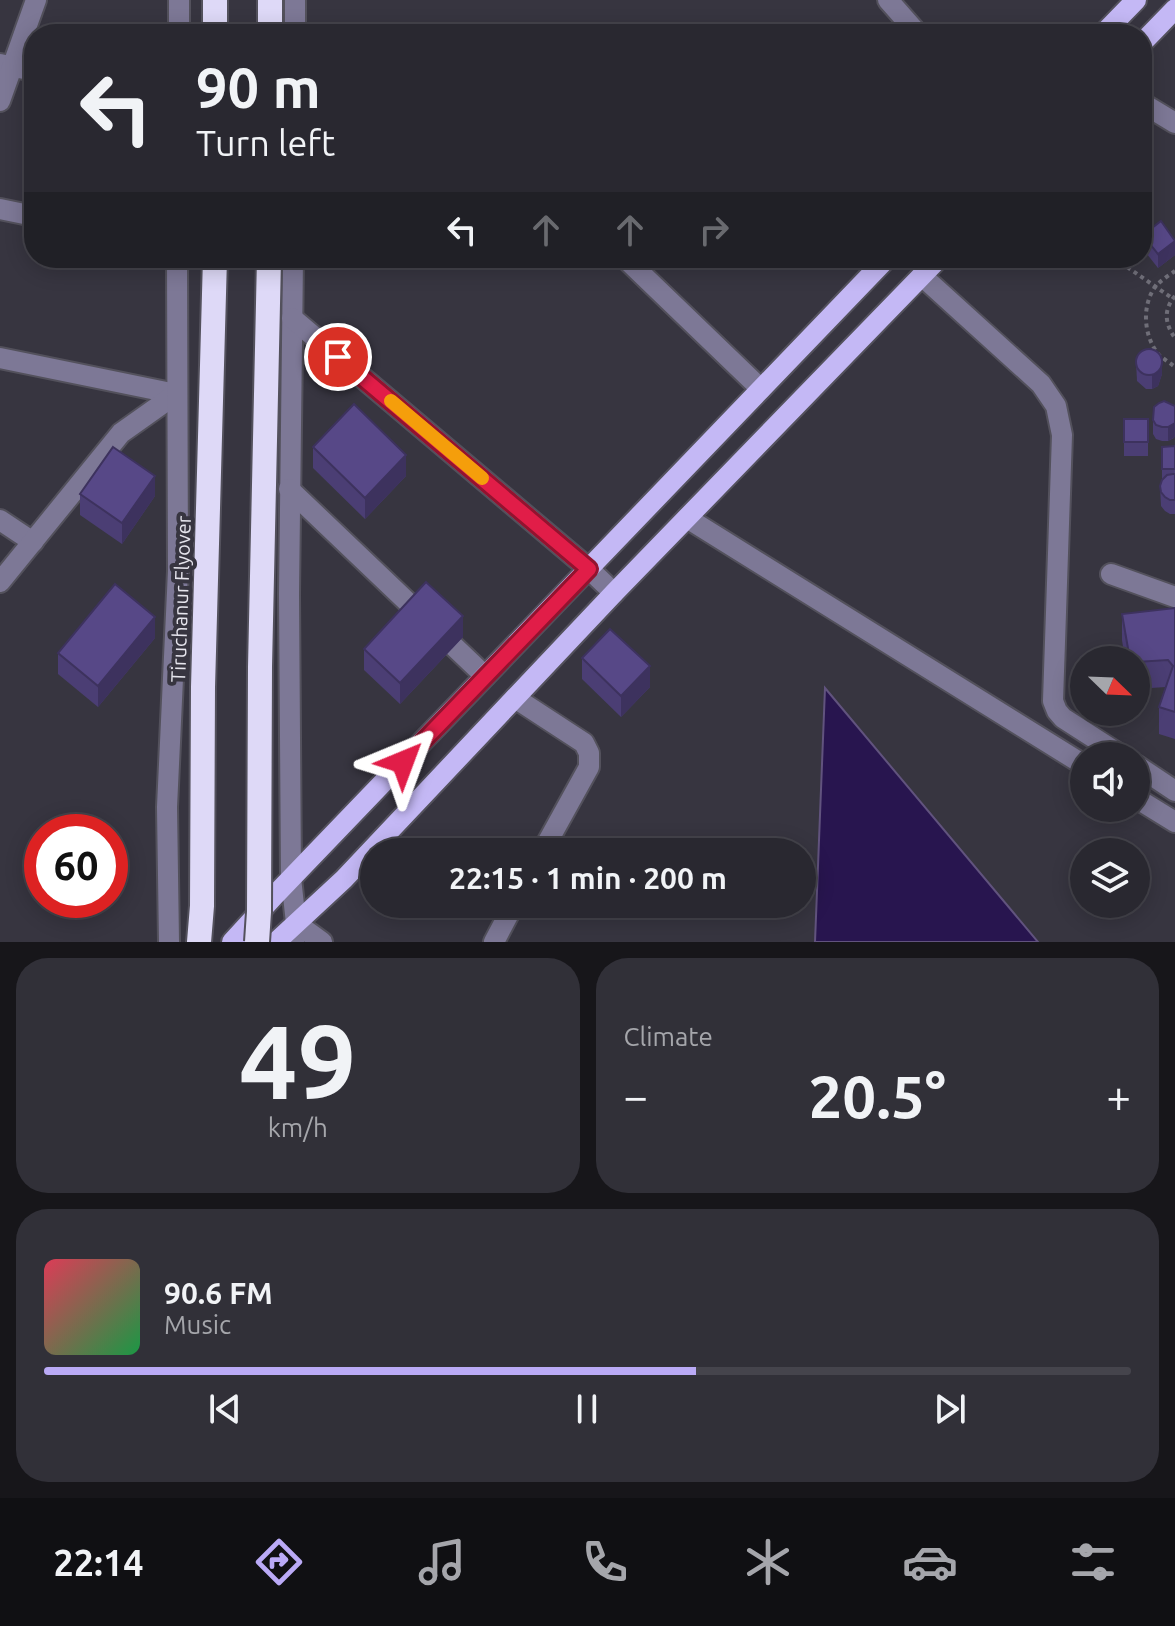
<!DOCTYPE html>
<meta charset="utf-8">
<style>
body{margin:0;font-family:Ubuntu,sans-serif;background:#313038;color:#f1f3f6;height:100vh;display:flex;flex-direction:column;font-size:30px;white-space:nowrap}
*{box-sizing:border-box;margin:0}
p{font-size:26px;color:#a5a6ab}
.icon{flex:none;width:44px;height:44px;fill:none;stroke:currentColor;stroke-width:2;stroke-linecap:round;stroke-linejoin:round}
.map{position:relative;height:942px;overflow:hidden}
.side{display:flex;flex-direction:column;gap:16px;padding:16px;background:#17161a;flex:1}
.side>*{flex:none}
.banner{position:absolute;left:24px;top:24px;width:1128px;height:244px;border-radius:32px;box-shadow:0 4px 20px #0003,0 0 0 2px #45444c;background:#292830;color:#f1f3f6;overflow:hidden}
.needle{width:52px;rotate:113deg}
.fabs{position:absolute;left:1070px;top:646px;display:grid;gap:16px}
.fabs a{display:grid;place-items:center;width:80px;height:80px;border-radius:50%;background:#292830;box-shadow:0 4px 20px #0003,0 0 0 2px #45444c;font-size:40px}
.speed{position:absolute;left:24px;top:814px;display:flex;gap:16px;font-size:40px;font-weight:700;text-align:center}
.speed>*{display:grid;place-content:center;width:104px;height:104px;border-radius:50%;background:#292830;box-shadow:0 4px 20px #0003,0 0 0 2px #45444c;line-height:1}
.speed .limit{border:12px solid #d22;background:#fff;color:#111}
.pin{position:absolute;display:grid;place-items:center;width:68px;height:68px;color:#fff;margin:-34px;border:4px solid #fff;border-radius:50%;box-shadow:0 2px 8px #0007}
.me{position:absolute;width:88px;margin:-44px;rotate:44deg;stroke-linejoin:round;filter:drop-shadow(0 0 6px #0008)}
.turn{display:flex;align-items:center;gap:28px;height:168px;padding:0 40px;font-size:36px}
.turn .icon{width:104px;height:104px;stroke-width:2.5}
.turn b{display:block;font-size:56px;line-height:68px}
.lanes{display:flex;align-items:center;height:76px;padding:0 40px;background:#0003;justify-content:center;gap:40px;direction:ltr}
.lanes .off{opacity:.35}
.big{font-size:60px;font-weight:600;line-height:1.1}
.side .card{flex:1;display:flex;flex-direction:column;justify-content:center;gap:12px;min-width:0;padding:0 28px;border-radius:32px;background:#313038}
.side .dial{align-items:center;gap:0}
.dial b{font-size:104px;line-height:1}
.song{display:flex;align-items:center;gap:24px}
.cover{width:96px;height:96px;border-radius:12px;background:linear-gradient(135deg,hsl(350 70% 55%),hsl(140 70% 35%))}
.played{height:8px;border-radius:4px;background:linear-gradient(90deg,#baaaf6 60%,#45444c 60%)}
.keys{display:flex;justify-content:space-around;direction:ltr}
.heat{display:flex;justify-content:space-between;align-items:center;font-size:44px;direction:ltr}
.side .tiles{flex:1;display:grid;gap:16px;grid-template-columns:1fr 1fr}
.card:last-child{grid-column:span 2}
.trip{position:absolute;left:360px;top:838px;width:456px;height:80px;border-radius:40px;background:#292830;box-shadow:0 4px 20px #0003,0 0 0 2px #45444c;font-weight:600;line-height:80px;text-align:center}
.menu{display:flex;height:128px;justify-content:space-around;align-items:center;background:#101013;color:#a5a6ab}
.menu .icon{width:56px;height:56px}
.menu .selected{color:#baaaf6}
.menu b{font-size:36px;color:#f1f3f6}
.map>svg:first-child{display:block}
.water{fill:#28154f;stroke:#61537e;stroke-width:2}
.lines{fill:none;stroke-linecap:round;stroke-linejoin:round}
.minor-casing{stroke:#53515c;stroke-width:24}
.major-casing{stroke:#53515c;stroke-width:24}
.highway-casing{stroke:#53515c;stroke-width:28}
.path{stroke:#6f6e78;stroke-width:4;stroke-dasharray:4 4;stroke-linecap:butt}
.minor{stroke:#7d7896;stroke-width:20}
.major{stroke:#c4b8f5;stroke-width:20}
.highway{stroke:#ded9f7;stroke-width:24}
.highway-bridge-casing{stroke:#53515c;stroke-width:28;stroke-linecap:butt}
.highway-bridge{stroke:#ded9f7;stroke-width:24}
.wall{fill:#4b3e74}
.shaded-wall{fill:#3d325e}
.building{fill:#574887;stroke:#3d325e;stroke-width:2}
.route-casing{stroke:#92132f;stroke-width:20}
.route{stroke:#e11d48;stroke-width:14}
.slow{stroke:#f59e0b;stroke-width:14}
.labels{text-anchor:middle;stroke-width:8;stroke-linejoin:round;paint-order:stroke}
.street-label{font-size:20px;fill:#e6e5ed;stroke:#373540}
</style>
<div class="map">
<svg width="1175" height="942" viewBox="0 0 1175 942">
<rect width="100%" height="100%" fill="#373540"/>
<polygon class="water" points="825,688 1038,942 815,942"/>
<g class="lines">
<defs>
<g id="minor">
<polyline points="888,0 918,34"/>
<polyline points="179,34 179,0"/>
<polyline points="295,34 295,0"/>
<polyline points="0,64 34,71"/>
<polyline points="0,101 36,0"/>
<polyline points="1142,103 1175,123"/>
<polyline points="0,209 34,216"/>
<polyline points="293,258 289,594 291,878 296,923 294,942"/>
<polyline points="625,258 761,389"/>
<polyline points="922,276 1041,384 1056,406 1062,435 1053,701 1057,711 1063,718 1122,756"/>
<polyline points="292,318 589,569 614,593"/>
<polyline points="0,358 176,394"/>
<polyline points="289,489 485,676"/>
<polyline points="687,518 1084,765"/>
<polyline points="0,520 33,542"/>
<polyline points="1111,574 1175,597"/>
<polyline points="0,582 121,433 176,394"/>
<polyline points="515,698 584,743 589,753 589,767 542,852"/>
<polyline points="1136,765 1175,791"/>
<polyline points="1136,798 1175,822"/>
<polyline points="296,923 322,942"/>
<polyline points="169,942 167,807 178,571 177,258"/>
<polyline points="494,942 514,904"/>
</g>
<g id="major">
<polyline points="1103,34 1136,0"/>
<polyline points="1142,43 1175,9"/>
<polyline points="232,942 275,895 887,258"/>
<polyline points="276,942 344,879 614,593 939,258"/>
</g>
<g id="highway">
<polyline points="215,0 215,34"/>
<polyline points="270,0 270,34"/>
<polyline points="199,942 202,906 203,687 215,258"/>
</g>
</defs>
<use href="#minor" class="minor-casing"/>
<use href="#major" class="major-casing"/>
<use href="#highway" class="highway-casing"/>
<g class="path">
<polyline points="1114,258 1172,298"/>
<path d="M1175 271C1169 275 1160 281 1155 287 1141 307 1144 337 1159 355 1164 359 1170 363 1175 367"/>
<path d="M1175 296C1163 310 1165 324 1175 338"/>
</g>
<use href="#minor" class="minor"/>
<use href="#major" class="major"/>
<use href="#highway" class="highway"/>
<defs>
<polyline id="highway-bridge" points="257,942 259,912 260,667 269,258"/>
</defs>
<use href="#highway-bridge" class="highway-bridge-casing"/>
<use href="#highway-bridge" class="highway-bridge"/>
</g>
<g class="wall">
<polygon points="1143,235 1175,239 1175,255 1158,268 1143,249"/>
<polygon points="1136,361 1162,374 1158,386 1152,389 1146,389 1137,381"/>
<polygon points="1175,406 1174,438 1168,441 1162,441 1156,439 1153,434 1153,420"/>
<rect x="1124" y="419" width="24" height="37"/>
<polygon points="1175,446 1175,514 1170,514 1165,511 1161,506 1160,486 1162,481 1162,447"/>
<polygon points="313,447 406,476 365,519 313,468"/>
<polygon points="80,494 155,496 122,544 80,515"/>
<polygon points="1175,608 1175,739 1159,734 1159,707 1166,687 1136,689 1136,660 1125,660 1122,640 1122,614"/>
<polygon points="463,637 400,704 364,670 364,649"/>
<polygon points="155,638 98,707 58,674 58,653"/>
<polygon points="582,658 650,687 621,717 582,679"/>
</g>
<g class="shaded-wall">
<polygon points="1175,241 1175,255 1158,268 1158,254"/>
<polygon points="1162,360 1162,374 1158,386 1152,389 1152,375"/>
<polygon points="1175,423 1175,437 1168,441 1168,427"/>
<polygon points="406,455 406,476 365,519 365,498"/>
<polygon points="155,476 155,496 122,544 122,523"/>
<polygon points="463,616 463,637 400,704 400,683"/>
<polygon points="155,617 155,638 98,707 98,686"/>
<polygon points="650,666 650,687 621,717 621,696"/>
</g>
<g class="building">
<polygon points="1161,221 1175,241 1158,254 1143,235"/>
<circle cx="1149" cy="362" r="13"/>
<polygon points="1164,401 1175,406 1175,423 1168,427 1162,427 1156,425 1153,420 1154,407 1159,403"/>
<polygon points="354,404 406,455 365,498 313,447"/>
<rect x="1124" y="419" width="24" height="23"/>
<polygon points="1175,446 1175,469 1162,469 1162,447"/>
<polygon points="113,447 155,476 122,523 80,494"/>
<polygon points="1173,474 1175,474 1175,500 1170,500 1165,497 1161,492 1160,486 1162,480 1167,475"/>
<polygon points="426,582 463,616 400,683 364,649"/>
<polygon points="115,584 155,617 98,686 58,653"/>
<polygon points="1175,608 1175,712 1159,707 1173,666 1168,660 1136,662 1136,660 1130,660 1122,614"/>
<polygon points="610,629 650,666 621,696 582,658"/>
</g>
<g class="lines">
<defs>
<polyline id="route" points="338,357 589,569 403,762"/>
</defs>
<use href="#route" class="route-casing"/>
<use href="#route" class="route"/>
<polyline class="slow" points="391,401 482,478"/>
</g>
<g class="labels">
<g class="street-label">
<text transform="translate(181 599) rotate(-88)" y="7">Tiruchanur Flyover</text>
</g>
</g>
</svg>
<div class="fabs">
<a><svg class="needle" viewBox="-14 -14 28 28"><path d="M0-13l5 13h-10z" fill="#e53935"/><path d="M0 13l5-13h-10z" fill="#a5a6ab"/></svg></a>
<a><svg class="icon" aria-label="sound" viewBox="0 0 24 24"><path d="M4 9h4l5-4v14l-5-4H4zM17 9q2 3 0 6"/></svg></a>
<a><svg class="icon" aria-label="layers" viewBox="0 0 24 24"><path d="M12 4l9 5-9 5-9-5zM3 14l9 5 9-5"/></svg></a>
</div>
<div class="speed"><div class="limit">60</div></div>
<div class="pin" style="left:338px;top:357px;background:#d93025"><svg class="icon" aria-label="arrive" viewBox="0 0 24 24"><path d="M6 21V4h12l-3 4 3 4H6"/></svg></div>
<svg class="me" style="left:403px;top:762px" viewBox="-20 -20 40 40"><path d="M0-17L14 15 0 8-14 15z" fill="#e11d48" stroke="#fff" stroke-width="4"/></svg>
<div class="trip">22:15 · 1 min · 200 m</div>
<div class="banner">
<div class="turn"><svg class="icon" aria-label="left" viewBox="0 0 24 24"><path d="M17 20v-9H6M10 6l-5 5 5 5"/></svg><div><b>90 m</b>Turn left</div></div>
<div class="lanes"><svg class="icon" aria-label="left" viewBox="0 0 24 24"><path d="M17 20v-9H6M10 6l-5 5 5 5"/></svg><svg class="icon off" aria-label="ahead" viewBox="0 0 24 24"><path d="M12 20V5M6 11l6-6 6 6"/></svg><svg class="icon off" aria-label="ahead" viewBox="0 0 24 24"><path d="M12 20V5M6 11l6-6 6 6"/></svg><svg class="icon off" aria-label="right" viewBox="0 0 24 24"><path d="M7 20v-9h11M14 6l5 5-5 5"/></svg></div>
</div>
</div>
<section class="side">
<div class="tiles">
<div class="card dial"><b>49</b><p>km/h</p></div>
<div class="card"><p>Climate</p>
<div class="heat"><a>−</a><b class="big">20.5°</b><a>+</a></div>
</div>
<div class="card">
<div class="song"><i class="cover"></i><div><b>90.6 FM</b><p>Music</p></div></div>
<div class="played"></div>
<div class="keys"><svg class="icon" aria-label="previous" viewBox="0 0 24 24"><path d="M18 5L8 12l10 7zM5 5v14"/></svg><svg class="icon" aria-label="pause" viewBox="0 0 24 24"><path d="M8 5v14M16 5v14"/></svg><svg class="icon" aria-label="next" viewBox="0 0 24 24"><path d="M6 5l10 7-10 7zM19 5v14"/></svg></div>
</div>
</div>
</section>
<nav class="menu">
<b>22:14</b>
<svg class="icon selected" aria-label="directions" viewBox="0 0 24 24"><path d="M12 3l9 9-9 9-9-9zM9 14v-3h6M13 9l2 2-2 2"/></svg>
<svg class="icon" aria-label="music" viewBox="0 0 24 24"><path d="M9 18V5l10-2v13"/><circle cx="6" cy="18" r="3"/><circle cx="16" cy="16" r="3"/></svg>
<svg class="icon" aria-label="phone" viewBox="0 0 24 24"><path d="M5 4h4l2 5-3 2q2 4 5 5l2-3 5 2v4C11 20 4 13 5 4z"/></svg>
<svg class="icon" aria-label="climate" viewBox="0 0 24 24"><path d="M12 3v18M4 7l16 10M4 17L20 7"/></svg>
<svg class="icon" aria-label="car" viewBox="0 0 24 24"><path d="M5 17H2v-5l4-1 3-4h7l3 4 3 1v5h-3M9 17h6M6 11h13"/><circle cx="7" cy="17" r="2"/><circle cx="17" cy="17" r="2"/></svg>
<svg class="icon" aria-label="filters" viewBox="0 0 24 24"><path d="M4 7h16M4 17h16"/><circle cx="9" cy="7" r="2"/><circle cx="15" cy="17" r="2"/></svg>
</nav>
